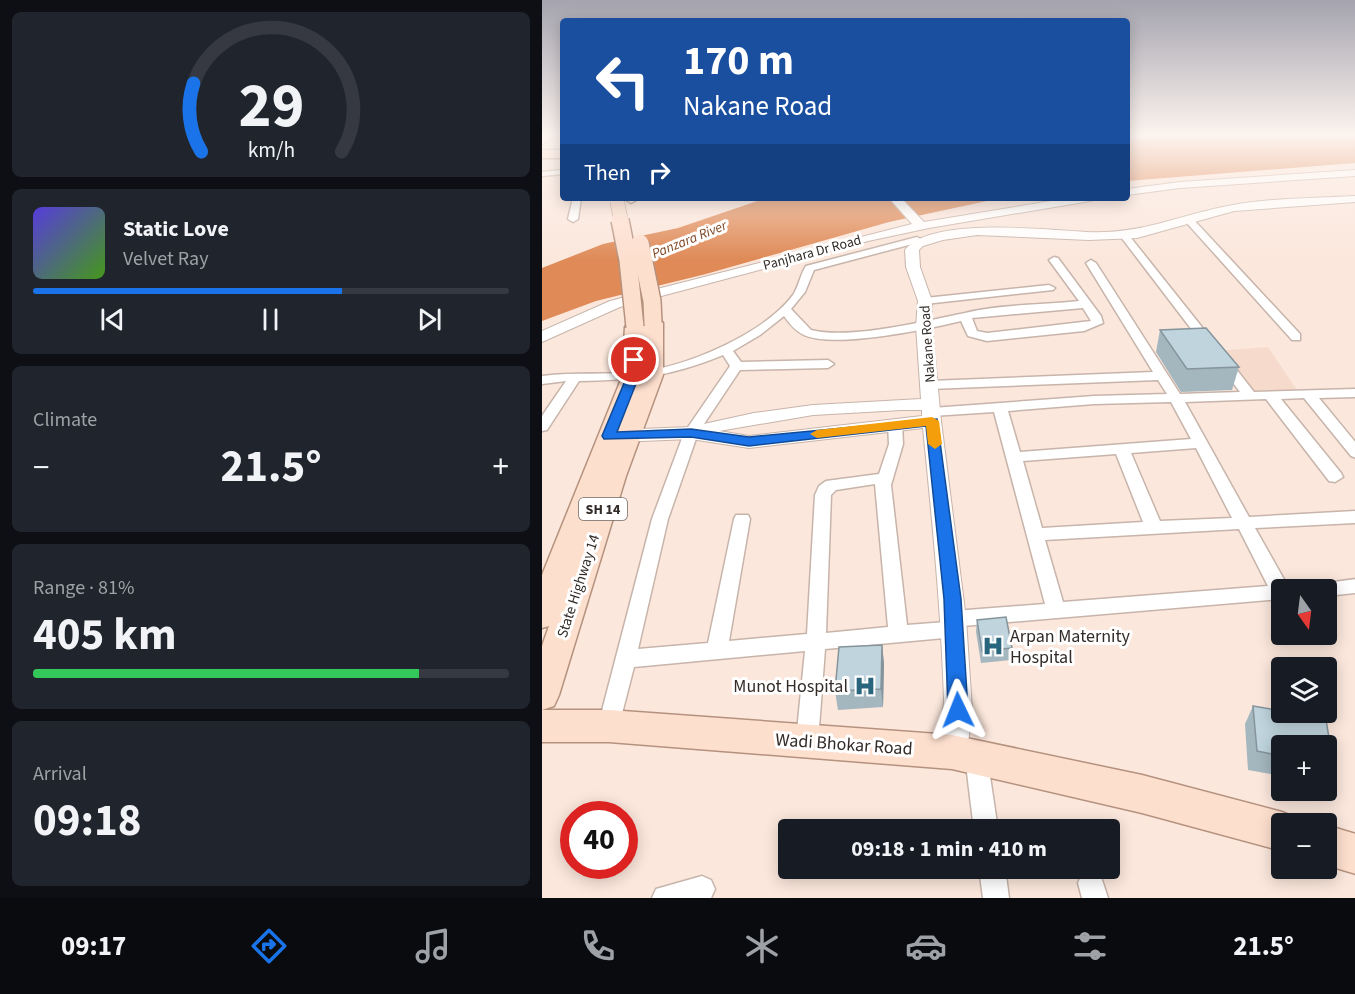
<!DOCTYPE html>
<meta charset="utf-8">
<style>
body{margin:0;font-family:"Source Sans 3",sans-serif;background:#20242c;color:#f1f3f6;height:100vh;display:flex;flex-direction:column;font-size:22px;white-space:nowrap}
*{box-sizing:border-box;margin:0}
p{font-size:20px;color:#9ea1a6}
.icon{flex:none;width:33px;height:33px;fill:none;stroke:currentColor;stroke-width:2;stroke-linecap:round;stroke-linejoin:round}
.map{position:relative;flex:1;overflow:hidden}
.drawer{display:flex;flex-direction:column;gap:12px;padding:12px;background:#0d0f14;width:542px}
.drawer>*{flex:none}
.hud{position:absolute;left:18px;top:18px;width:570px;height:183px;border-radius:6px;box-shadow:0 3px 15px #0003;background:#1a4fa0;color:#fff;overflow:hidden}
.needle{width:39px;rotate:166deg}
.fabs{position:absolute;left:729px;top:579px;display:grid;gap:12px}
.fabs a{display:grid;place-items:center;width:66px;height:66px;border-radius:6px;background:#171b24;box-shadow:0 3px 15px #0003;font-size:30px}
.speed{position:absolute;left:18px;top:801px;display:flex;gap:12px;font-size:30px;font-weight:700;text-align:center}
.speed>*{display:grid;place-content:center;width:78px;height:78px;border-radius:50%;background:#171b24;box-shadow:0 3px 15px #0003;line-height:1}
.speed .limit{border:9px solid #d22;background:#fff;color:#111}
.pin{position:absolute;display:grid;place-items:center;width:51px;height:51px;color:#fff;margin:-26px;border:3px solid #fff;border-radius:50%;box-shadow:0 2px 6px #0007}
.me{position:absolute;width:66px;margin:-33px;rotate:358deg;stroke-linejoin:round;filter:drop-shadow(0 0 4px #0008)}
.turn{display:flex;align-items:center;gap:21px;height:126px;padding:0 24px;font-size:27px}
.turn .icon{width:78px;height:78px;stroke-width:2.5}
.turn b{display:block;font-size:42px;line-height:51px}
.then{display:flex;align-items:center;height:57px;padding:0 24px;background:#0003;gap:12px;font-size:22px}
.big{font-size:45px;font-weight:700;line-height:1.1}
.drawer .widget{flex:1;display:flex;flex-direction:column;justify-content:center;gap:9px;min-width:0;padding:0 21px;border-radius:9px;background:#20242c}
.drawer .dial{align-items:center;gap:0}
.dial svg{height:156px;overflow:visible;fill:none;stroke:#363941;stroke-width:7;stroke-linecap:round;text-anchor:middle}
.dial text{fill:#f1f3f6;stroke:none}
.song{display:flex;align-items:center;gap:18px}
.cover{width:72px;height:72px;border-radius:9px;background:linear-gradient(135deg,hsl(250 70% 55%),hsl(100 70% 35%))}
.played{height:6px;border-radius:3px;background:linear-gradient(90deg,#1a73e8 65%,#363941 65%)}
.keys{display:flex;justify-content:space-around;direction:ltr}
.heat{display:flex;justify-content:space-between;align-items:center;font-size:33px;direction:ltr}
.charge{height:9px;border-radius:4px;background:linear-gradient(90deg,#34c759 81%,#363941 0)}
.trip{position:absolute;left:236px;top:819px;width:342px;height:60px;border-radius:6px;background:#171b24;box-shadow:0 3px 15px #0003;font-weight:700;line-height:60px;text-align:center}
.tabs{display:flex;height:96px;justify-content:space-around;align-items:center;background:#090b0e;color:#9ea1a6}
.tabs .icon{width:42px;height:42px}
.tabs .active{color:#1a73e8}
.tabs b{font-size:27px;color:#f1f3f6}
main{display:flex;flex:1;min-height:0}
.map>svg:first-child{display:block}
.built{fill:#f6dacc}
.water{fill:#df8a57}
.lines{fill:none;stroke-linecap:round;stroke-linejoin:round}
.minor-casing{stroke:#c7b4aa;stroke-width:3}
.tertiary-casing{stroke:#c7b4aa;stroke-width:2}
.primary-casing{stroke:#b5927e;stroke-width:3}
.minor{fill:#fff;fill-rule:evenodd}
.tertiary{fill:#fff;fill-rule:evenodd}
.primary{fill:#fddfce;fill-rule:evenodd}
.primary-bridge-far1-casing{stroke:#b5927e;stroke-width:15;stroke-linecap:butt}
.primary-bridge-casing{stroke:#b5927e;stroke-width:20;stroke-linecap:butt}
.primary-bridge-far1{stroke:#fddfce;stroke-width:14}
.primary-bridge{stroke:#fddfce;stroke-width:17}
.wall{fill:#a4b6be}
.shaded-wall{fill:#86949b}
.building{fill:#bfd4dd;stroke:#86949b;stroke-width:1.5}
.route{fill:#1a73e8;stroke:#114b97;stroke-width:1.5}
.slow{fill:#f59e0b}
.labels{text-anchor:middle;stroke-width:6;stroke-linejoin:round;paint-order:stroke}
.far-water-label{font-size:14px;font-style:italic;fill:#7e4521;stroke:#fff}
.far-street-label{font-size:14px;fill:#322b27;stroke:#fff}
.shield{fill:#fff;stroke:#706b68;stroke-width:1.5}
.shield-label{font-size:14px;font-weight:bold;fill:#322b27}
.street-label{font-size:15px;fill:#322b27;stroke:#fff}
.near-poi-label{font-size:18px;fill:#322b27;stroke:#fff;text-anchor:start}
.near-street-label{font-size:18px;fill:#322b27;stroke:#fff}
</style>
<main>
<section class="drawer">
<div class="widget dial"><svg viewBox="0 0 100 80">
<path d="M14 69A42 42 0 1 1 86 69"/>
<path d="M14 69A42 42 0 0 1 10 34" stroke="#1a73e8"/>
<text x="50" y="56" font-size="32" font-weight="700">29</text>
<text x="50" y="72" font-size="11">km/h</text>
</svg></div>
<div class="widget">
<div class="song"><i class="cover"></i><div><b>Static Love</b><p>Velvet Ray</p></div></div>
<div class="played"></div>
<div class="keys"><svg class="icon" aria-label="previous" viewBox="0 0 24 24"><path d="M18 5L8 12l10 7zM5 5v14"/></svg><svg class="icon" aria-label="pause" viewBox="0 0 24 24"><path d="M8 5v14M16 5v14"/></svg><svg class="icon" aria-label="next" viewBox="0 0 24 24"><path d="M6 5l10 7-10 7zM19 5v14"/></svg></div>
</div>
<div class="widget"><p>Climate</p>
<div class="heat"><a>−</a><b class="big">21.5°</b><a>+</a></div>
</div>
<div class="widget"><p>Range · 81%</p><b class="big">405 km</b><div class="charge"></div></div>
<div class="widget"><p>Arrival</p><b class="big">09:18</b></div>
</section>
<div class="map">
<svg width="814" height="898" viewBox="0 0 814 898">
<rect width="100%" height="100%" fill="#fbe7dc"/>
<polygon class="built" points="726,347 755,390 708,391 675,351"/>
<g class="water">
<polygon points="813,135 813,163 585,181 585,140 659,136"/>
<polygon points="224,198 459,198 347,222 164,274 54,301 0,321 0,268 61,244 136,228"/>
</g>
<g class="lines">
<defs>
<g id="minor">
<polygon points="4,135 12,135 0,144 0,138"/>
<polygon points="21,170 21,174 0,176 0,172"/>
<polygon points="31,198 39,198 36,219 31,222 26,219"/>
<polygon points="644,218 650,218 758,334 758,340 750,340 644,222"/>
<polygon points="579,233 585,233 671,341 673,344 671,347 663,347 579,237"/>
<path d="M375 237 380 240 378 242 272 270 263 292 249 309 269 330C308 340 383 321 423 313 459 304 500 305 537 301L507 260 512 257 516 258 559 316 561 323 542 331 445 341 426 336 419 321C386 329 292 349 262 335 253 331 247 323 242 316L218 335 191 351 199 362 286 360 292 364 286 368 198 370 156 433 126 519 96 649 166 643 192 519 194 515H206L208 519 187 641 265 634 273 495 277 486 284 481 337 474 347 444 346 424 353 420 360 424 361 444 349 485 365 625 404 622 402 619 405 614 412 611 503 604 452 412 390 416 383 412 390 408 552 396 625 394 616 380 388 389 381 385 388 381 611 372 544 263 549 260 554 263 638 394 698 392 676 363 682 359 687 360 712 392 814 389V397L777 398 814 443V458L809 456 762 398 739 399 799 473 801 477 793 482 787 481 724 399 643 402 707 517 814 511V523L713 528 748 590H740V599L421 626 423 629 420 635 413 637 283 649 276 741 273 748 265 751 257 748 254 741 263 651 92 667 75 733 67 736 59 733 56 726 110 519 142 433 188 366 181 355C127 377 94 380 37 381L5 430 0 431V416L24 381 0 384V376C32 372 64 375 97 372 144 367 222 334 251 295 257 286 258 275 264 266ZM541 308 549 321 445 333 435 331 430 318ZM629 402 649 439 478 452 466 411 552 404ZM654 448 690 518 618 521 589 453ZM574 454 601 522 500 528 481 461ZM333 484 346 627 284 633 289 495 294 490ZM697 529 726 586 521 602 503 540Z"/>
<polygon points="507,285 513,288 511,290 383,304 377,301 383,298"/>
<polygon points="814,579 814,593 784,596 784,590 767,590 769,585"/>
<polygon points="434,745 442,748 445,756 456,830 432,830 423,756 426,748"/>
<polygon points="437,868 463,868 467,898 441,898"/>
<polygon points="549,870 558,874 566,898 540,898 536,883 540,874"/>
<polygon points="160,876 169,880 173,889 169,898 110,898 114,889"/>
</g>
<g id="tertiary">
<polygon points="814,170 814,176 638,188 585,195 585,189 638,182"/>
<path d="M814 196V202L692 211 595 238 547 240 435 235 401 240 381 246 377 250 378 267 390 301V326L399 421 424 619 430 710 425 752 420 762 410 766 400 762C391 743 402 719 402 699 399 608 390 518 381 428L207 448 149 439 74 442 67 440 64 436 67 432 74 430 148 427 212 413 271 405 379 399 374 326 376 301 364 267 363 250C388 216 505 230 544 232 600 235 639 214 691 205 730 198 774 198 814 196ZM360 410H380V416L207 436 177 431 271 415Z"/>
<polygon points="347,198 359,198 382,222 527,198 554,198 548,201 387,228 326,241 78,307 0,342 0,331 68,301 370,224"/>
</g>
<g id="primary">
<rect x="0" y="150" width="21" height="8"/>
<polygon points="81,198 95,198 96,199 89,203"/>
<polygon points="111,317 118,319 121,323 121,375 84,476 17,695 12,706 0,710 0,646 7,626 0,628 0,575 80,377 83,327 86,323 93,321 101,325 104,319"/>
<polygon points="0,710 67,710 410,735 600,775 740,812 754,818 756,824 740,824 740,851 600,813 410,769 67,742 0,742"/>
<polygon points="784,825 814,834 814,874 784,865"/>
</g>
</defs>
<use href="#minor" class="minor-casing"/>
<use href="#tertiary" class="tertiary-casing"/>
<use href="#primary" class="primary-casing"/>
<use href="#minor" class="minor"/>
<use href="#tertiary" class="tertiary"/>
<use href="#primary" class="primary"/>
<defs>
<polyline id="primary-bridge-far1" points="75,201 79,221"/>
<g id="primary-bridge">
<polyline points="78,220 86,260 93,327"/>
<polyline points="98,243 110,301 111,323"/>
</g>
</defs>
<use href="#primary-bridge-far1" class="primary-bridge-far1-casing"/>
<use href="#primary-bridge" class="primary-bridge-casing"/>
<use href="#primary-bridge-far1" class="primary-bridge-far1"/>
<use href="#primary-bridge" class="primary-bridge"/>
</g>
<g class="wall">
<polygon points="618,330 697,367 690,390 639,392 614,352"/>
<polygon points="435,620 470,648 469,660 439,663 434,632"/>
<polygon points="340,645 342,664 341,707 296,710 293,691"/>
<polygon points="711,706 740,711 740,712 747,712 784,720 792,767 784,779 784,746 740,746 740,776 706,770 703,724"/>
</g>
<polygon class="shaded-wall" points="340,645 342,664 341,707 339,689"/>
<g class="building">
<polygon points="664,328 697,367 645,369 618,330"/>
<polygon points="464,617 470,648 440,651 435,620"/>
<polygon points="340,645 339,689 293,691 297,647"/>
<polygon points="711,706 740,711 740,712 747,712 784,720 792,767 784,765 784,746 740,746 740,756 715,751"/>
</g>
<linearGradient id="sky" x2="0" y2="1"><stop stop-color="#a4a3ae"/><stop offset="0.52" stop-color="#fdf4ef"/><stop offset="1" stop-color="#fdf4ef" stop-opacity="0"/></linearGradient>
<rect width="814" height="260" fill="url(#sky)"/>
<polygon class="route" points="92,356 98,360 97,376 75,432 149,429 207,437 395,419 419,599 426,710 423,716 416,719 409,716 406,710 402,599 384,426 207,446 149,437 62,439 60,436 85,376 86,360"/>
<polygon class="slow" points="390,417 397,421 400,444 393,449 386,444 384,426 275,438 268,434 275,430"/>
<defs>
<symbol id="hospital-bare" viewBox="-9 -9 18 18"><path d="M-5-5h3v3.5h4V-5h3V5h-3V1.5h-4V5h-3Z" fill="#29667d" stroke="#fff" stroke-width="2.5" paint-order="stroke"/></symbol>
</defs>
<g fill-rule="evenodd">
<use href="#hospital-bare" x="436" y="631" width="30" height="30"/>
<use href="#hospital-bare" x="308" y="671" width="30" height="30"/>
</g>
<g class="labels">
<g class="far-water-label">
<text transform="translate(147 239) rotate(-22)" y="5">Panzara River</text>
</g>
<g class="far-street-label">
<text transform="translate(270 252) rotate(-15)" y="5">Panjhara Dr Road</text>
<text transform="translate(385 344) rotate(-94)" y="5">Nakane Road</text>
</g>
<rect class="shield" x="37" y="498" width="48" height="22" rx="4.5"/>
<g class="shield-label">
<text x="61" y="514">SH 14</text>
</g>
<g class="street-label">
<text transform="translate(36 586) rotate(-72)" y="5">State Highway 14</text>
</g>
<g class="near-poi-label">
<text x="468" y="642">Arpan Maternity<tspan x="468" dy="21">Hospital</tspan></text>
<text x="306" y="692" text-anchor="end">Munot Hospital</text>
</g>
<g class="near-street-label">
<text transform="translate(302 744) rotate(4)" y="6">Wadi Bhokar Road</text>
</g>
</g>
</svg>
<div class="fabs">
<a><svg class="needle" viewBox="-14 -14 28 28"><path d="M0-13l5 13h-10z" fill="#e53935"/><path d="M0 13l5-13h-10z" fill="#9ea1a6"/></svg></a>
<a><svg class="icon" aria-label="layers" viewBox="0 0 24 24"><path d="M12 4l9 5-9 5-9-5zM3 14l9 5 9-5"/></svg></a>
<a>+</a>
<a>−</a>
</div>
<div class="speed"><div class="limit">40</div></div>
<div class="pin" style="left:92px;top:360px;background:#d93025"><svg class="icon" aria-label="arrive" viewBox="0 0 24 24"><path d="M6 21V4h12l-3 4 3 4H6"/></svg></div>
<svg class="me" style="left:416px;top:710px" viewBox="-20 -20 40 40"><path d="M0-17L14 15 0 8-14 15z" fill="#1a73e8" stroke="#fff" stroke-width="4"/></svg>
<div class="trip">09:18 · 1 min · 410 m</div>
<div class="hud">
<div class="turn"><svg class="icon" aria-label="left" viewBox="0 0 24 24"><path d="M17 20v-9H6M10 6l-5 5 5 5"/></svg><div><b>170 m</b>Nakane Road</div></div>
<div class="then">Then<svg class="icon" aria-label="right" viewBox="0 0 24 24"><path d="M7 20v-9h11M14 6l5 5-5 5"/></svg></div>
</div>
</div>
</main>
<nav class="tabs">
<b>09:17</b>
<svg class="icon active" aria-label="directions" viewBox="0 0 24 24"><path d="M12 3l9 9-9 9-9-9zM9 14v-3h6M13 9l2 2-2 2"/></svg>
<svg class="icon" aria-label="music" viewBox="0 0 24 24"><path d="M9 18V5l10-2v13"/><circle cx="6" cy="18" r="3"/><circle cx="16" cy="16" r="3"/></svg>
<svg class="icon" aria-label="phone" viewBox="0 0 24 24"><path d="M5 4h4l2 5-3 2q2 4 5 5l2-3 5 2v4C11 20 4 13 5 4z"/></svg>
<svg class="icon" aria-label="climate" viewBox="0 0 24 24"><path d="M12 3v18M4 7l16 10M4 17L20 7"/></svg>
<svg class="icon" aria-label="car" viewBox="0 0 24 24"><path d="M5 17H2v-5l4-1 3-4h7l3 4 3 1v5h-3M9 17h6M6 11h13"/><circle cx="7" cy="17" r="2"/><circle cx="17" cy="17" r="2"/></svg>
<svg class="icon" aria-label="filters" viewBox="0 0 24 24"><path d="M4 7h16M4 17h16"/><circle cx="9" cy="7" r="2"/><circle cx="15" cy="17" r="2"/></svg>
<b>21.5°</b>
</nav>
